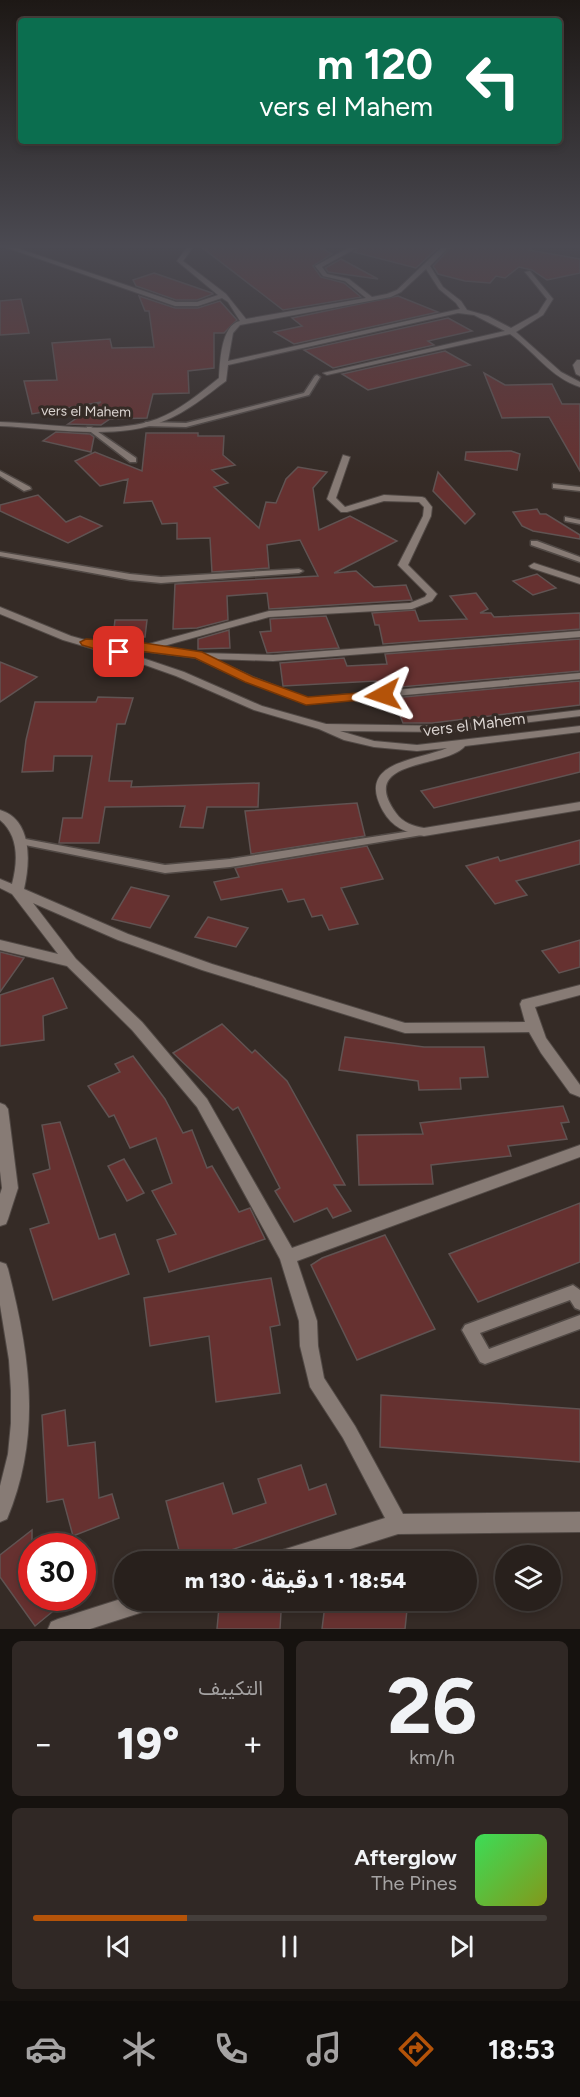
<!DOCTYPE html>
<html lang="ar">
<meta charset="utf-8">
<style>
body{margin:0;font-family:Figtree,"Noto Sans Arabic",sans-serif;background:#302825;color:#f1f3f6;direction:rtl;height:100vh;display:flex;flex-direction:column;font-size:22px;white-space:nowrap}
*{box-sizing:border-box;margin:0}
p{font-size:20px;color:#a5a3a3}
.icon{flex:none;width:33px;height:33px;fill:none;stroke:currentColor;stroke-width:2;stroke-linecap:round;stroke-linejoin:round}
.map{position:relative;height:1629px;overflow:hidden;direction:ltr}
.sheet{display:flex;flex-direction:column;gap:12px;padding:12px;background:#16120f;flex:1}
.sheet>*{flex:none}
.hud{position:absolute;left:18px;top:18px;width:544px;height:126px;border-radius:6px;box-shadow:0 3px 9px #0003,0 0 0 2px #443e3b;direction:rtl;background:#0b6e4f;color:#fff;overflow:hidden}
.fabs{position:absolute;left:495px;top:1545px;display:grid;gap:12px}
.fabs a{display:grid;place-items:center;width:66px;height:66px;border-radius:50%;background:#28201c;box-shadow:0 3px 9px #0003,0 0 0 2px #443e3b;font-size:30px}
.speed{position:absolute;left:18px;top:1533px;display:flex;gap:12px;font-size:30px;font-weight:700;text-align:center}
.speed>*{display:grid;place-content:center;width:78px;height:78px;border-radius:50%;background:#28201c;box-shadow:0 3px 9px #0003,0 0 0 2px #443e3b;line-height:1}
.speed .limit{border:9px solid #d22;background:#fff;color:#111}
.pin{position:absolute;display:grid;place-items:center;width:51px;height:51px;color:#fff;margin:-26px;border-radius:12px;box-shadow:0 3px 9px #0006}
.me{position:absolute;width:66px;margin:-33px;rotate:265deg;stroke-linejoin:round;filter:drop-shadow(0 0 4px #0008)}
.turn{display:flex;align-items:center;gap:21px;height:126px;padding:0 30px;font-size:27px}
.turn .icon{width:78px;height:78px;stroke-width:2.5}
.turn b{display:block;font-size:42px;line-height:51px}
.big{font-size:45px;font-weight:800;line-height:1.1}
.sheet .tile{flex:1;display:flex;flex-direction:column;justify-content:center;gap:9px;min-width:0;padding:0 21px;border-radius:9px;background:#302825}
.sheet .dial{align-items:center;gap:0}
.dial b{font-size:78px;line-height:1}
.song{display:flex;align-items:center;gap:18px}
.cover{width:72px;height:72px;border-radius:9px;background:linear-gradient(135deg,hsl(130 70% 55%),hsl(70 70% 35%))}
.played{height:6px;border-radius:3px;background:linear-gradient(90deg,#b45309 30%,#443e3b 30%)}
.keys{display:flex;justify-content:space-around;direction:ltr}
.heat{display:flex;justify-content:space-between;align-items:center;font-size:33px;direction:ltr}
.sheet .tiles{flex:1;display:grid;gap:12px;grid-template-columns:1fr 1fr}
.tile:last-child{grid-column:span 2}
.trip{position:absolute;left:114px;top:1551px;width:363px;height:60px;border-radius:30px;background:#28201c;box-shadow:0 3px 9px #0003,0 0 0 2px #443e3b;font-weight:800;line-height:60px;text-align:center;direction:rtl}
.menu{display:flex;height:96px;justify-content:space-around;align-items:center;background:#100d0b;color:#a5a3a3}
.menu .icon{width:42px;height:42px}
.menu .on{color:#b45309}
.menu b{font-size:27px;color:#f1f3f6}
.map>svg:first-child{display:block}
.building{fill:#663130;stroke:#605352;stroke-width:1.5}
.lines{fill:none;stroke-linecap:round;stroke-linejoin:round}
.lane-casing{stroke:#514945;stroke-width:3}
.street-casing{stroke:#514945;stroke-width:2}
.lane{fill:#877b75;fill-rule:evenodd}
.street{fill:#877b75;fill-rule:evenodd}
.route{fill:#b45309;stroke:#753606;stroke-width:1.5}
.labels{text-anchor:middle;stroke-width:6;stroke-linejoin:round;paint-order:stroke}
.far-street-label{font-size:14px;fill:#dad3d0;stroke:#352b26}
.street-label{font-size:16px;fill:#dad3d0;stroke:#352b26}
</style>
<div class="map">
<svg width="580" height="1629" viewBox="0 0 580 1629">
<rect width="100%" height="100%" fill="#352b26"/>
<g class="building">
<polygon points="200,246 318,246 332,254 313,266 321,277 344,283 361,297 283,310"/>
<polygon points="362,246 440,246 416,268 354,252"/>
<polygon points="452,246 533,246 529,250 580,259 580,273 547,280 532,270 519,267 505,278 496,276 490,283 465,281 438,274 433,266"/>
<polygon points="341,259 378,279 328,272 325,268"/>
<polygon points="154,273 212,293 213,294 197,300 176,300 136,286 133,280"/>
<polygon points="139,296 175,308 198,308 220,301 237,320 224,333 214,333 214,368 188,371 189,393 153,394 147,418 110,419 101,425 68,424 101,402 32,414 24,381 57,380 52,343 110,339 112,348 154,347 149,311 145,311"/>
<polygon points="398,296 438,312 294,344 274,332 302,326 292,318"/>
<polygon points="21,299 29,333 0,335 0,301"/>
<polygon points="448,318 472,331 428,341 434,345 333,368 304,350"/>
<polygon points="445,351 470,365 368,390 342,374"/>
<polygon points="484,373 505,385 552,384 562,404 580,404 580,471 549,417 502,418"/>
<polygon points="56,432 90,434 94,437 91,452 43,441"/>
<polygon points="146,433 198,433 198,436 224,436 223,455 235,465 212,470 228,483 214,487 259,528 266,502 276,503 286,479 298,467 327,472 313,488 319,530 350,516 397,541 334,573 356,571 374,587 406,585 412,600 269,609 267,593 227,596 228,620 197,628 173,629 175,584 318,576 300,540 267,545 269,568 212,572 210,538 177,539 177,523 162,524 152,501 124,503 128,479 100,486 75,461 95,452 142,471"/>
<polygon points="511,451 520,454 517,470 465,460 466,452"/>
<polygon points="438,472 475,514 465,524 433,491"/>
<polygon points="38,495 66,522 80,516 102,526 68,543 0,511 0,505"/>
<polygon points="537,509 540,514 546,514 580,535 580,539 533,531 522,526 513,512"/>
<polygon points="537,574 556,588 533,595 513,581"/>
<polygon points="476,593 488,609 480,613 491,613 494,617 580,613 580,629 383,644 379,625 375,625 372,613 415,610 419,621 467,619 450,596"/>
<polygon points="326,616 339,648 267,653 260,632 271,631 270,619"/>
<polygon points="115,620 147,620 145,637 113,637"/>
<polygon points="229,630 230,648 198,649 198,639"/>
<polygon points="580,639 580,671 378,689 376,681 283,686 280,663 344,658 347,666 387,664 385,654"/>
<polygon points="0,662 37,677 0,702"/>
<polygon points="580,681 580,705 432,723 403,723 393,698"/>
<polygon points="98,697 133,698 125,724 117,724 109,781 132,781 131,787 259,783 258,807 207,807 203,828 180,827 185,806 105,807 99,843 59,843 63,818 82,818 92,756 54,756 53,771 22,772 26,740 35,702 96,702"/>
<polygon points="580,752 580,772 434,808 421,791"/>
<polygon points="357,803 365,836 251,854 245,811"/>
<polygon points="580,840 580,864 516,881 527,895 495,904 466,866 498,857 500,861"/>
<polygon points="367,846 383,879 341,888 358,924 329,930 322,915 312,917 304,899 288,902 282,889 221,900 214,882 239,877 235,868"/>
<polygon points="131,887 169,896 150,928 112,919"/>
<polygon points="208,917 248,928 236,947 195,937"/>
<polygon points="580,940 580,967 559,973 542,951"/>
<polygon points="0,952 24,958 0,992"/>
<polygon points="53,978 67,1008 43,1016 44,1040 0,1046 0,995"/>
<polygon points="222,1024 252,1053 255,1050 287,1081 345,1185 334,1185 351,1211 333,1218 327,1208 294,1222 275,1191 280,1188 238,1107 233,1110 173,1053"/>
<polygon points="345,1037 424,1047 484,1047 488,1077 460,1078 461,1089 419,1090 418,1081 339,1070"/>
<polygon points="133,1056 165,1099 183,1133 192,1130 207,1168 212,1166 239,1212 250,1208 265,1239 169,1272 157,1240 176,1234 152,1191 172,1183 156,1138 130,1148 114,1115 109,1117 88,1086 120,1072 115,1064"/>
<polygon points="563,1106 569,1122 561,1123 567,1139 508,1146 511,1156 431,1165 433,1184 359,1185 357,1135 423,1134 420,1123"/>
<polygon points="60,1122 99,1239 115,1234 129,1274 53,1300 30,1229 49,1223 33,1174 50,1169 42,1125"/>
<polygon points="124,1159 144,1193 127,1201 108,1166"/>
<polygon points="580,1203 580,1262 478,1302 449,1254"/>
<polygon points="385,1235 435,1329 357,1360 311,1265 322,1258"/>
<polygon points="271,1278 280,1325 270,1327 280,1393 216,1402 209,1336 150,1346 144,1298"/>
<polygon points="381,1395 580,1409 580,1462 380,1447"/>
<polygon points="65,1410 68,1446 95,1442 99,1498 112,1494 119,1518 73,1536 63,1499 47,1502 42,1415"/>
<polygon points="301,1465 309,1490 326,1484 336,1514 196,1562 182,1562 166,1501 223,1483 233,1514 266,1503 258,1479"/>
<polygon points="32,1530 32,1598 69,1598 35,1626 0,1577 0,1555"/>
<polygon points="357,1600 408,1600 405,1629 322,1629 325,1605 355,1611"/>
<polygon points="219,1607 281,1612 280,1629 217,1629"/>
</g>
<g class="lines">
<defs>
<g id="lane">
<polygon points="317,375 320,377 309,395 186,427 146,426 143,424 146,422 186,423 304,393 315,376"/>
<polygon points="87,427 91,427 136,458 136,462 130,462 87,429"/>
<polygon points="0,471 30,487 31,489 24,491 0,476"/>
<polygon points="553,484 580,487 580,491 553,488"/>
<polygon points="565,517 580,520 580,524 565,521"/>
<polygon points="531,541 537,541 580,557 580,562 531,545"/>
<polygon points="0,552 130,574 161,577 299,569 303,571 299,573 161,583 130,580 0,556"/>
<polygon points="424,829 428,830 429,832 428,834 230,867 165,873 20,844 15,841 20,838 165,865 230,859"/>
<polygon points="573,1285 580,1290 580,1310 575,1308 570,1300 480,1333 489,1349 580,1315 580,1329 485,1364 480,1362 462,1330 465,1325"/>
</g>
<g id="street">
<path d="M2 246H11L176 302H197L218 295 177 261 188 246H194L183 261 226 294 246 319 366 298 345 281 323 276 315 266 352 246H360L322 267 327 274 349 279 372 297 387 294 397 290 443 246H450L430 266 443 287 461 301 467 310 488 316 511 328 538 313 547 299 525 272 530 271 553 299 543 315 516 332 561 372 580 382V387C551 378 534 351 510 334L327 375 323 373 505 331 474 315 458 313 228 365 226 381C207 395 187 412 164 421 116 441 51 428 0 426V422C48 423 111 436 157 419 180 410 200 393 219 378 220 362 221 325 240 321L228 302 222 298 198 306H175ZM426 269 439 289 456 303 460 309 228 361 233 333 240 325 391 297 401 292Z"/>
<polygon points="577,360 580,360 580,376 576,374 573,365"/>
<path d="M343 455 350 457 336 498 345 507 384 495 422 497 425 498 432 507 431 516 408 565 437 594 432 601 412 609 269 617 160 647 201 653 273 655 580 631V637L273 661 214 659 253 677 307 698 580 673V679L306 704 245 681 196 658 110 647 184 672 262 706 326 724 449 726 580 710V716L449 732 340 731 374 741 417 745 580 726V732L465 746C446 769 356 758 396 813 403 823 413 826 424 828L580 802V810L424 836C406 833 392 827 383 811 355 761 417 761 447 748L417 751 374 747 344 740 319 729 254 710 176 676 131 660 63 640 0 614V607L71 636 103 645V642L107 641 145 645 269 611 410 603 425 597 427 594 398 565 423 516 424 507 419 502 384 501 347 512H341L327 499Z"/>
<polygon points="534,563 580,578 580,584 531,568 529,566"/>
<path d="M0 810C33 820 30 863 24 889L128 934 212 964 405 1023 525 1022 520 1004 522 1000 580 985V995L535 1007 546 1038 580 1085V1097L570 1093 541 1053 529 1032 405 1033 202 970 118 940 33 903 76 959 142 1022 207 1099 292 1248 580 1145V1157L297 1261 317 1321 318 1346 324 1378 355 1426 403 1514 580 1512V1532L398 1534 309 1562H266L269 1555 276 1552 385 1518 343 1438 310 1387 300 1346 299 1321 280 1259 197 1107 132 1030 67 966 0 950V940L58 954 12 894 0 888V879L12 884C18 861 19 836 0 820Z"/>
<polygon points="0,1103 5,1105 8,1109 18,1188 8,1219 6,1224 0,1226 0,1194 2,1188 0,1171"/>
<path d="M0 1262 6 1264 8 1269C30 1355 42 1435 7 1519L0 1522V1486L8 1454 11 1423V1391L9 1360 0 1305Z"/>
<polygon points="124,1598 124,1600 159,1600 156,1607 149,1610 90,1629 48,1629 51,1622 58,1619"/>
</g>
</defs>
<use href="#lane" class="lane-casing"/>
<use href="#street" class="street-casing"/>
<use href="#lane" class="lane"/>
<use href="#street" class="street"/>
</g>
<linearGradient id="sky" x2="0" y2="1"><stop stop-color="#1d1815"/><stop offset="0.52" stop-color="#4b4a52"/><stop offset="1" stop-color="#4b4a52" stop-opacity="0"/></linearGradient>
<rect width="580" height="474" fill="url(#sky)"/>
<polygon class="route" points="86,639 138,642 202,652 253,677 308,697 383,691 390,695 383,698 306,705 245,682 195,658 115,648 125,652 119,656 82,645 80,642"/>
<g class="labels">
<g class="far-street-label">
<text transform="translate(86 411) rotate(1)" y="5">vers el Mahem</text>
</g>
<g class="street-label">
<text transform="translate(474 724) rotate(-7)" y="6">vers el Mahem</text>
</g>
</g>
</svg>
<div class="fabs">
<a><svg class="icon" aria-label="layers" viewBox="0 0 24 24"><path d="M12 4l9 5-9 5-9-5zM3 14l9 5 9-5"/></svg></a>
</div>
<div class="speed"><div class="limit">30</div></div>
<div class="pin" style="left:119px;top:652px;background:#d93025"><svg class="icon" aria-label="arrive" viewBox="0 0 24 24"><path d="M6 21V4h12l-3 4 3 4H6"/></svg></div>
<svg class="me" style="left:383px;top:695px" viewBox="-20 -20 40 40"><path d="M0-17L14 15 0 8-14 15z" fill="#b45309" stroke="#fff" stroke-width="4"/></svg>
<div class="trip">18:54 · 1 دقيقة · 130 m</div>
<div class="hud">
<div class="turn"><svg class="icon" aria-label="left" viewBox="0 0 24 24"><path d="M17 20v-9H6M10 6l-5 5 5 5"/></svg><div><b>120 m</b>vers el Mahem</div></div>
</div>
</div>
<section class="sheet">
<div class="tiles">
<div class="tile dial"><b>26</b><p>km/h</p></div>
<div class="tile"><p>التكييف</p>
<div class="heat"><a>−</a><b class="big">19°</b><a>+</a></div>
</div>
<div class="tile">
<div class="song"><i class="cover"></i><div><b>Afterglow</b><p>The Pines</p></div></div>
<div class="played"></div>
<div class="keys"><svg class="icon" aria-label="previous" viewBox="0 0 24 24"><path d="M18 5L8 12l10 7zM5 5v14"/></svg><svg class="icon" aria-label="pause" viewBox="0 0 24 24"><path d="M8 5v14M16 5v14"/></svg><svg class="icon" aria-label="next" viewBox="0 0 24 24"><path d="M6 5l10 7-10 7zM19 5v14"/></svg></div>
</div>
</div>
</section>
<nav class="menu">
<b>18:53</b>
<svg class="icon on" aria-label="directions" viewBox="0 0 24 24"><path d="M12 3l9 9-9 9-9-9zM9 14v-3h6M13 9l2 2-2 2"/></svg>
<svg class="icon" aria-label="music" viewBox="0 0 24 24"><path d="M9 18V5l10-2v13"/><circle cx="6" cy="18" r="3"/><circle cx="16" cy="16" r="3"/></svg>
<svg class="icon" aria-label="phone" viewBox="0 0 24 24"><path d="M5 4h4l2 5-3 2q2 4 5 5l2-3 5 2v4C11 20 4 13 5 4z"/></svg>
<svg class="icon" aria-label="climate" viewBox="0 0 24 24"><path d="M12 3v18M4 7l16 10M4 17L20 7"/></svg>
<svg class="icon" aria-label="car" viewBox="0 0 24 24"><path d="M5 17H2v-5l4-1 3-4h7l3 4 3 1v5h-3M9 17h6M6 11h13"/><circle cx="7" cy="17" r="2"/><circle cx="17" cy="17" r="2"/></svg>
</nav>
